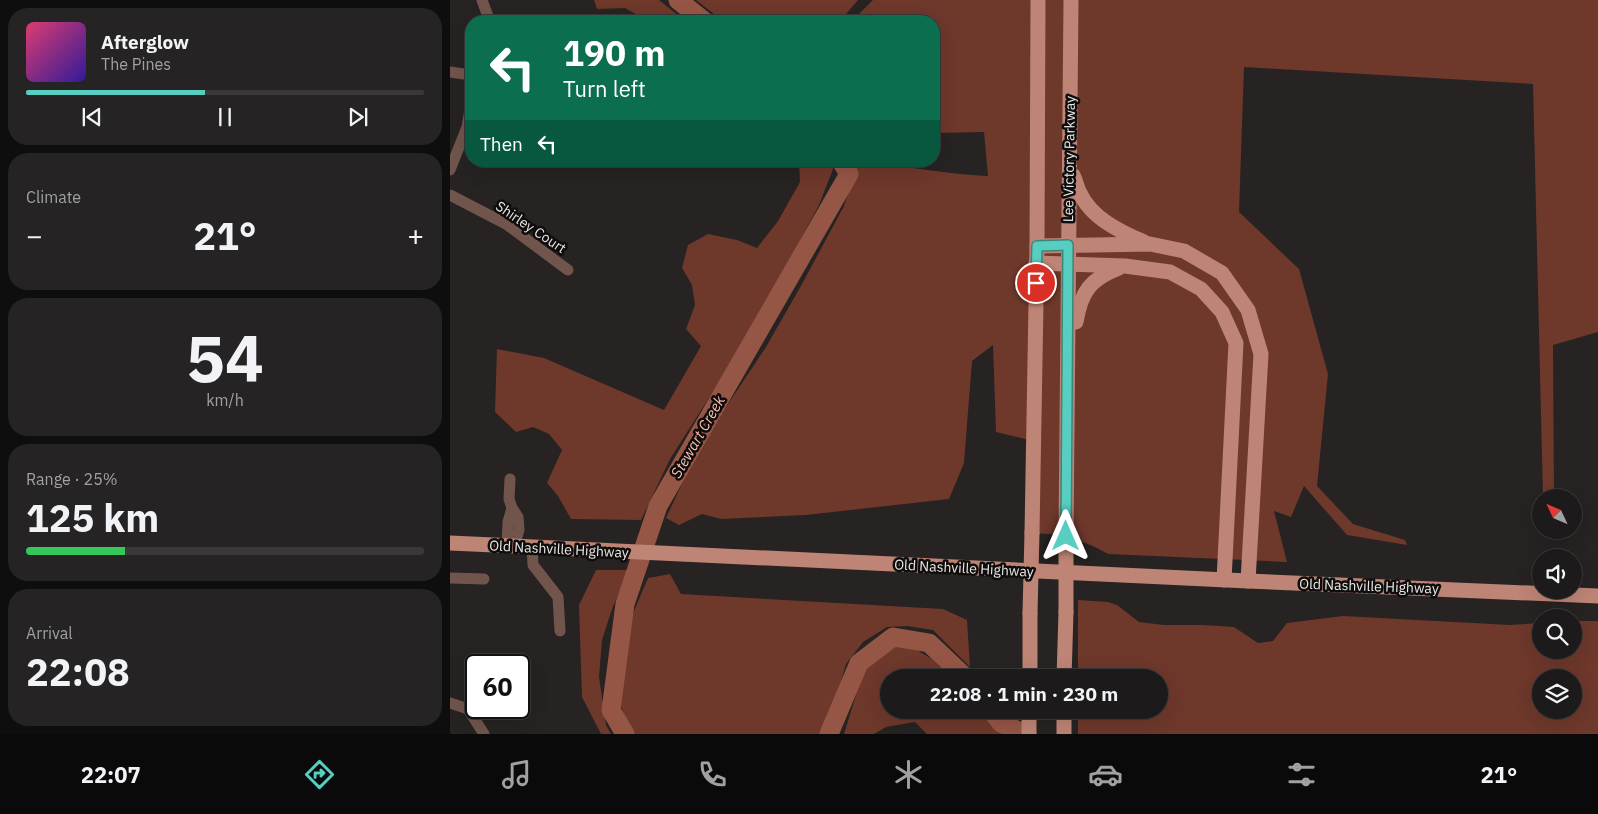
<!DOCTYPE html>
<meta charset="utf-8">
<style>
body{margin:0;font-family:"IBM Plex Sans",sans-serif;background:#252323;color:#f1f3f6;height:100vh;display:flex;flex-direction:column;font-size:19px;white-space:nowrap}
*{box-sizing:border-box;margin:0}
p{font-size:16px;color:#a0a1a2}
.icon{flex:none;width:28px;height:28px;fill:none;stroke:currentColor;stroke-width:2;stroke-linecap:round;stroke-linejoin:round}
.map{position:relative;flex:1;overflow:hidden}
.details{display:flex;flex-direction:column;gap:8px;padding:8px;background:#0f0e0e;width:450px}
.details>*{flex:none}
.banner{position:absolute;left:15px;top:15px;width:475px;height:152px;border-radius:20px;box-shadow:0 5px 20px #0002,0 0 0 1px #3a3839;background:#0b6e4f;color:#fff;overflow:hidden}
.needle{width:32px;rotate:314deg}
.controls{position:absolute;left:1082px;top:489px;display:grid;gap:10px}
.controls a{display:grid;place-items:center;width:50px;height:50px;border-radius:50%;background:#1c1a1a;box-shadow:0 5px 20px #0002,0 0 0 1px #3a3839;font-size:25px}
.speed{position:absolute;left:15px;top:654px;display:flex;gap:10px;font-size:25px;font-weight:700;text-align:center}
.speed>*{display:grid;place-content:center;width:65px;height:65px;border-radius:50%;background:#1c1a1a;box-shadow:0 5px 20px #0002,0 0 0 1px #3a3839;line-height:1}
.speed .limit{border:2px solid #111;border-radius:8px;background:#fff;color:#111}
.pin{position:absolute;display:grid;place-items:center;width:42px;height:42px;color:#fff;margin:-21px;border:2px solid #fff;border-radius:50%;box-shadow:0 1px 5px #0007}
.me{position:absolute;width:55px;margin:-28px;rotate:0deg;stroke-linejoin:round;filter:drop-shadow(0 0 4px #0008)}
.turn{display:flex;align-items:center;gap:18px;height:105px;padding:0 15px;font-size:22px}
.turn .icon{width:65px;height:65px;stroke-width:2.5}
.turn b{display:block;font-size:35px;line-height:42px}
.then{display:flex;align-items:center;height:48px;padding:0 15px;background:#0003;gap:10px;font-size:19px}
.big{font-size:38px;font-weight:700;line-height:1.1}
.details .tile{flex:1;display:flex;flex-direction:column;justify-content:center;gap:8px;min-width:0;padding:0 18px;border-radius:20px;background:#252323}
.details .dial{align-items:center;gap:0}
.dial b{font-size:65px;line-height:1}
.song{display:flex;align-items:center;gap:15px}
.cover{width:60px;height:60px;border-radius:8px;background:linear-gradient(135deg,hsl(340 70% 55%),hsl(250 70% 35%))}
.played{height:5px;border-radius:2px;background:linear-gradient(90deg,#58cec1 45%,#3a3839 45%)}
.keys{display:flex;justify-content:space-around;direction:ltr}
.heat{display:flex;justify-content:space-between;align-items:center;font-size:28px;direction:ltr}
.charge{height:8px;border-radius:4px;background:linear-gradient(90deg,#34c759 25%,#3a3839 0)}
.trip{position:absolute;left:430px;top:669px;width:288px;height:50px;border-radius:25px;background:#1c1a1a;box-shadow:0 5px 20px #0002,0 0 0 1px #3a3839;font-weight:700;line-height:50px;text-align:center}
.tabs{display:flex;height:80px;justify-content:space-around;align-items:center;background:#0b0a0a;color:#a0a1a2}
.tabs .icon{width:35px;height:35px}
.tabs .selected{color:#58cec1}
.tabs b{font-size:22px;color:#f1f3f6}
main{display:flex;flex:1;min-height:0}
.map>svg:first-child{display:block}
.green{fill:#6e382b;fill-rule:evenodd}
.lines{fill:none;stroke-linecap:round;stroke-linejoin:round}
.river{stroke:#965646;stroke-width:19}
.minor{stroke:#71554d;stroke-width:11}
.major{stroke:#be8475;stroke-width:15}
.major-bridge{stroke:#be8475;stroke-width:15}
.route-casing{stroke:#39867d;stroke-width:12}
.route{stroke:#58cec1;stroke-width:9}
.labels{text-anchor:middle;stroke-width:5;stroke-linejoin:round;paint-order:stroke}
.street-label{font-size:14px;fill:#eae8e7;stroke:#0e0d0c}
.water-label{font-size:15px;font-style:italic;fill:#fbc0b1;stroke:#0e0d0c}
</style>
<main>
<section class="details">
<div class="tile">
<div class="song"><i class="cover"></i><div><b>Afterglow</b><p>The Pines</p></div></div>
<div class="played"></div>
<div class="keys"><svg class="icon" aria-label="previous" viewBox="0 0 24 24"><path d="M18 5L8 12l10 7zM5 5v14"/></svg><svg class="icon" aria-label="pause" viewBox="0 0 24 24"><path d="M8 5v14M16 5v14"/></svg><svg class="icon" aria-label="next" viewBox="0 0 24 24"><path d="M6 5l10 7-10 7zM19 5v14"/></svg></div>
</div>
<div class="tile"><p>Climate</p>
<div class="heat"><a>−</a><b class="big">21°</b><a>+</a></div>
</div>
<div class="tile dial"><b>54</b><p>km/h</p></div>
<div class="tile"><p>Range · 25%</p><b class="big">125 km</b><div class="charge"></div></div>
<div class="tile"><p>Arrival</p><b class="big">22:08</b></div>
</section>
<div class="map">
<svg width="1148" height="734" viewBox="0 0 1148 734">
<rect width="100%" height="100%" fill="#262322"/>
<g class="green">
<polygon points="144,0 209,0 235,21 198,21 175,8 147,9"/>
<polygon points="246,0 408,0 390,21 273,21"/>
<path d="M423 0H1148V332L1103 345 1104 497H1093L1083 84 794 67 789 212 849 269 878 374 867 486 903 524 955 540 957 545 897 535 854 486 841 517 824 511 837 562 658 554 647 548 616 535 582 533 583 441 546 432 543 345 522 361 514 463 499 499 356 515 271 519 252 514 229 525 216 518 235 477 274 410 316 347 352 284 394 206 408 162C452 165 495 174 538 176L534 132 484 133V21H402Z"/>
<polygon points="349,161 381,161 383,169 369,205 346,248 271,379 220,459 191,520 121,519 108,496 97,483 112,450 99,434 83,427 66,432 45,412 47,349 94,358 214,410 251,346 236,329 245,305 242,285 232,268 238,245 258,234 287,240 307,248 328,221 350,182"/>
<polygon points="146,570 179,570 162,609 152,640 149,677 156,725 161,734 151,734 132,697 129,605"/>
<polygon points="220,574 231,594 493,609 517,620 520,667 483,630 457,626 437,627 413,642 396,664 388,692 377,715 372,734 182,734 170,704 181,618 198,578"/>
<path d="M628 600 658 602 667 605 689 622 714 625H753L784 627 808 643 823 641 837 623 893 616 1060 625 1091 623V650H1124V621H1148V734H628V710H709V678L628 677ZM1091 678H1124V710H1091Z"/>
<polygon points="439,646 460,646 482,659 500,677 439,678 439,710 529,710 537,720 560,734 477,734 465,722 436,727 424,734 394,734 415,666"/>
</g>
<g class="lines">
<g class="river">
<polyline points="228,0 254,21"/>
<polyline points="541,710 551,723 575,734"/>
<polyline points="175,734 161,710 175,604 208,506 399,174 391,161"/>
<polyline points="379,734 409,663 443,637 479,643 516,678"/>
</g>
<g class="minor">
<polyline points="32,0 39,19 38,21"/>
<polyline points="0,72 21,75"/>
<polyline points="0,170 17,127 21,104"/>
<polyline points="0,195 56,224 118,270"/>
<polyline points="60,479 59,499 62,508 68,517 69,530 64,546"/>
<polyline points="57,546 58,522 62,508"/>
<polyline points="82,547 83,565 108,597 110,631"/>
<polyline points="0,578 34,579"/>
<polyline points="0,703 18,709 34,734"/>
</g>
<g class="major">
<path d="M623 175C626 181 627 188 630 193 641 218 671 232 694 242"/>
<polyline points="587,246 700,244 734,251 772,273 798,310 811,354 798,581"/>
<polyline points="586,263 675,266 720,272 751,289 772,312 786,343 774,580"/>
<path d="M626 322C631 292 640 279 669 268"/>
<polyline points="582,533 587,246 588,0"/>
<polyline points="616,535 621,0"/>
<polyline points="0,543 798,581 1148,596"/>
<polyline points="580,678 580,613"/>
<polyline points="614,678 616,612"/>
<polyline points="579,734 579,710"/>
<polyline points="614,734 614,710"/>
</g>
<g class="major-bridge">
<polyline points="616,535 616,612"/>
<polyline points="580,613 582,533"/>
</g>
</g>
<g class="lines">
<defs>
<polyline id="route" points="586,283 587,246 618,245 616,536"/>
</defs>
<use href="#route" class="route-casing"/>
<use href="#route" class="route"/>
</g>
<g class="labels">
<g class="street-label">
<text transform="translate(619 159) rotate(-89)" y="5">Lee Victory Parkway</text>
<text transform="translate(81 227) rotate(34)" y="5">Shirley Court</text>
<text transform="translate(109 549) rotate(3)" y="5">Old Nashville Highway</text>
<text transform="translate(514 568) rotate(3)" y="5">Old Nashville Highway</text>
<text transform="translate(919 586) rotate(2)" y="5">Old Nashville Highway</text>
</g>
<g class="water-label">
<text transform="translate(248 437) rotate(-60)" y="5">Stewart Creek</text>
</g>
</g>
</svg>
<div class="controls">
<a><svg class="needle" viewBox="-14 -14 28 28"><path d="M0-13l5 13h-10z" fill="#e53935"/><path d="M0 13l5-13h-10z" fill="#a0a1a2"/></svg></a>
<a><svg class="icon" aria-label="sound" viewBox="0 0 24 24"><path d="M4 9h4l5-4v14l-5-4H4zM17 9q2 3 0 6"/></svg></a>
<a><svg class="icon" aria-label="search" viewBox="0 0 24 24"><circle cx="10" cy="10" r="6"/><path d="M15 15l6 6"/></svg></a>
<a><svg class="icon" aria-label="layers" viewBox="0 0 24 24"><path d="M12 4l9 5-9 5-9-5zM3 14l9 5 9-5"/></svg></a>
</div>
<div class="speed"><div class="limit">60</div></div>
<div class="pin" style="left:586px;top:283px;background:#d93025"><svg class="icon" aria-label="arrive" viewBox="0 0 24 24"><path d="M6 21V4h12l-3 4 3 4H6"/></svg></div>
<svg class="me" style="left:616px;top:536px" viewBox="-20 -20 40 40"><path d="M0-17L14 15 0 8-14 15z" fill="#58cec1" stroke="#fff" stroke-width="4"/></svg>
<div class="trip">22:08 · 1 min · 230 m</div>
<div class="banner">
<div class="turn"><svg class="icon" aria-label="left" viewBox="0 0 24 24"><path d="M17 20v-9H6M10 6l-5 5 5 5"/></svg><div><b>190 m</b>Turn left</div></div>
<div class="then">Then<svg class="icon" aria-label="left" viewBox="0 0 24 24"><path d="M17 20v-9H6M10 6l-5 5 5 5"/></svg></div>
</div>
</div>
</main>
<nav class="tabs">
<b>22:07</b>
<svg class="icon selected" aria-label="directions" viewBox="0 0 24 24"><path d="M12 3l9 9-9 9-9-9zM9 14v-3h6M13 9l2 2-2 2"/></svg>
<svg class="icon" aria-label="music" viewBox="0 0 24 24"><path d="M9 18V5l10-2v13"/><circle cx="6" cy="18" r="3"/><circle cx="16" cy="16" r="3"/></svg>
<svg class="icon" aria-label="phone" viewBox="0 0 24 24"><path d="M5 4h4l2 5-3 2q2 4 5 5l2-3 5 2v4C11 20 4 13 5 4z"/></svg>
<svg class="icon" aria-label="climate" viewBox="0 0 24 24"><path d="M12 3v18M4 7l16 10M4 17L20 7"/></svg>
<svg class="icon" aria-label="car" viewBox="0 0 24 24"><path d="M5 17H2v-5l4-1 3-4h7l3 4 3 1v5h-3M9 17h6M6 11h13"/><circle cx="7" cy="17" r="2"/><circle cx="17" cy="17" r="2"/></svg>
<svg class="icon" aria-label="filters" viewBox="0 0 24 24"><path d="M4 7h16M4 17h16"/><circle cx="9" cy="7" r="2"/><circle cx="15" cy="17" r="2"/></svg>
<b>21°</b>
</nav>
